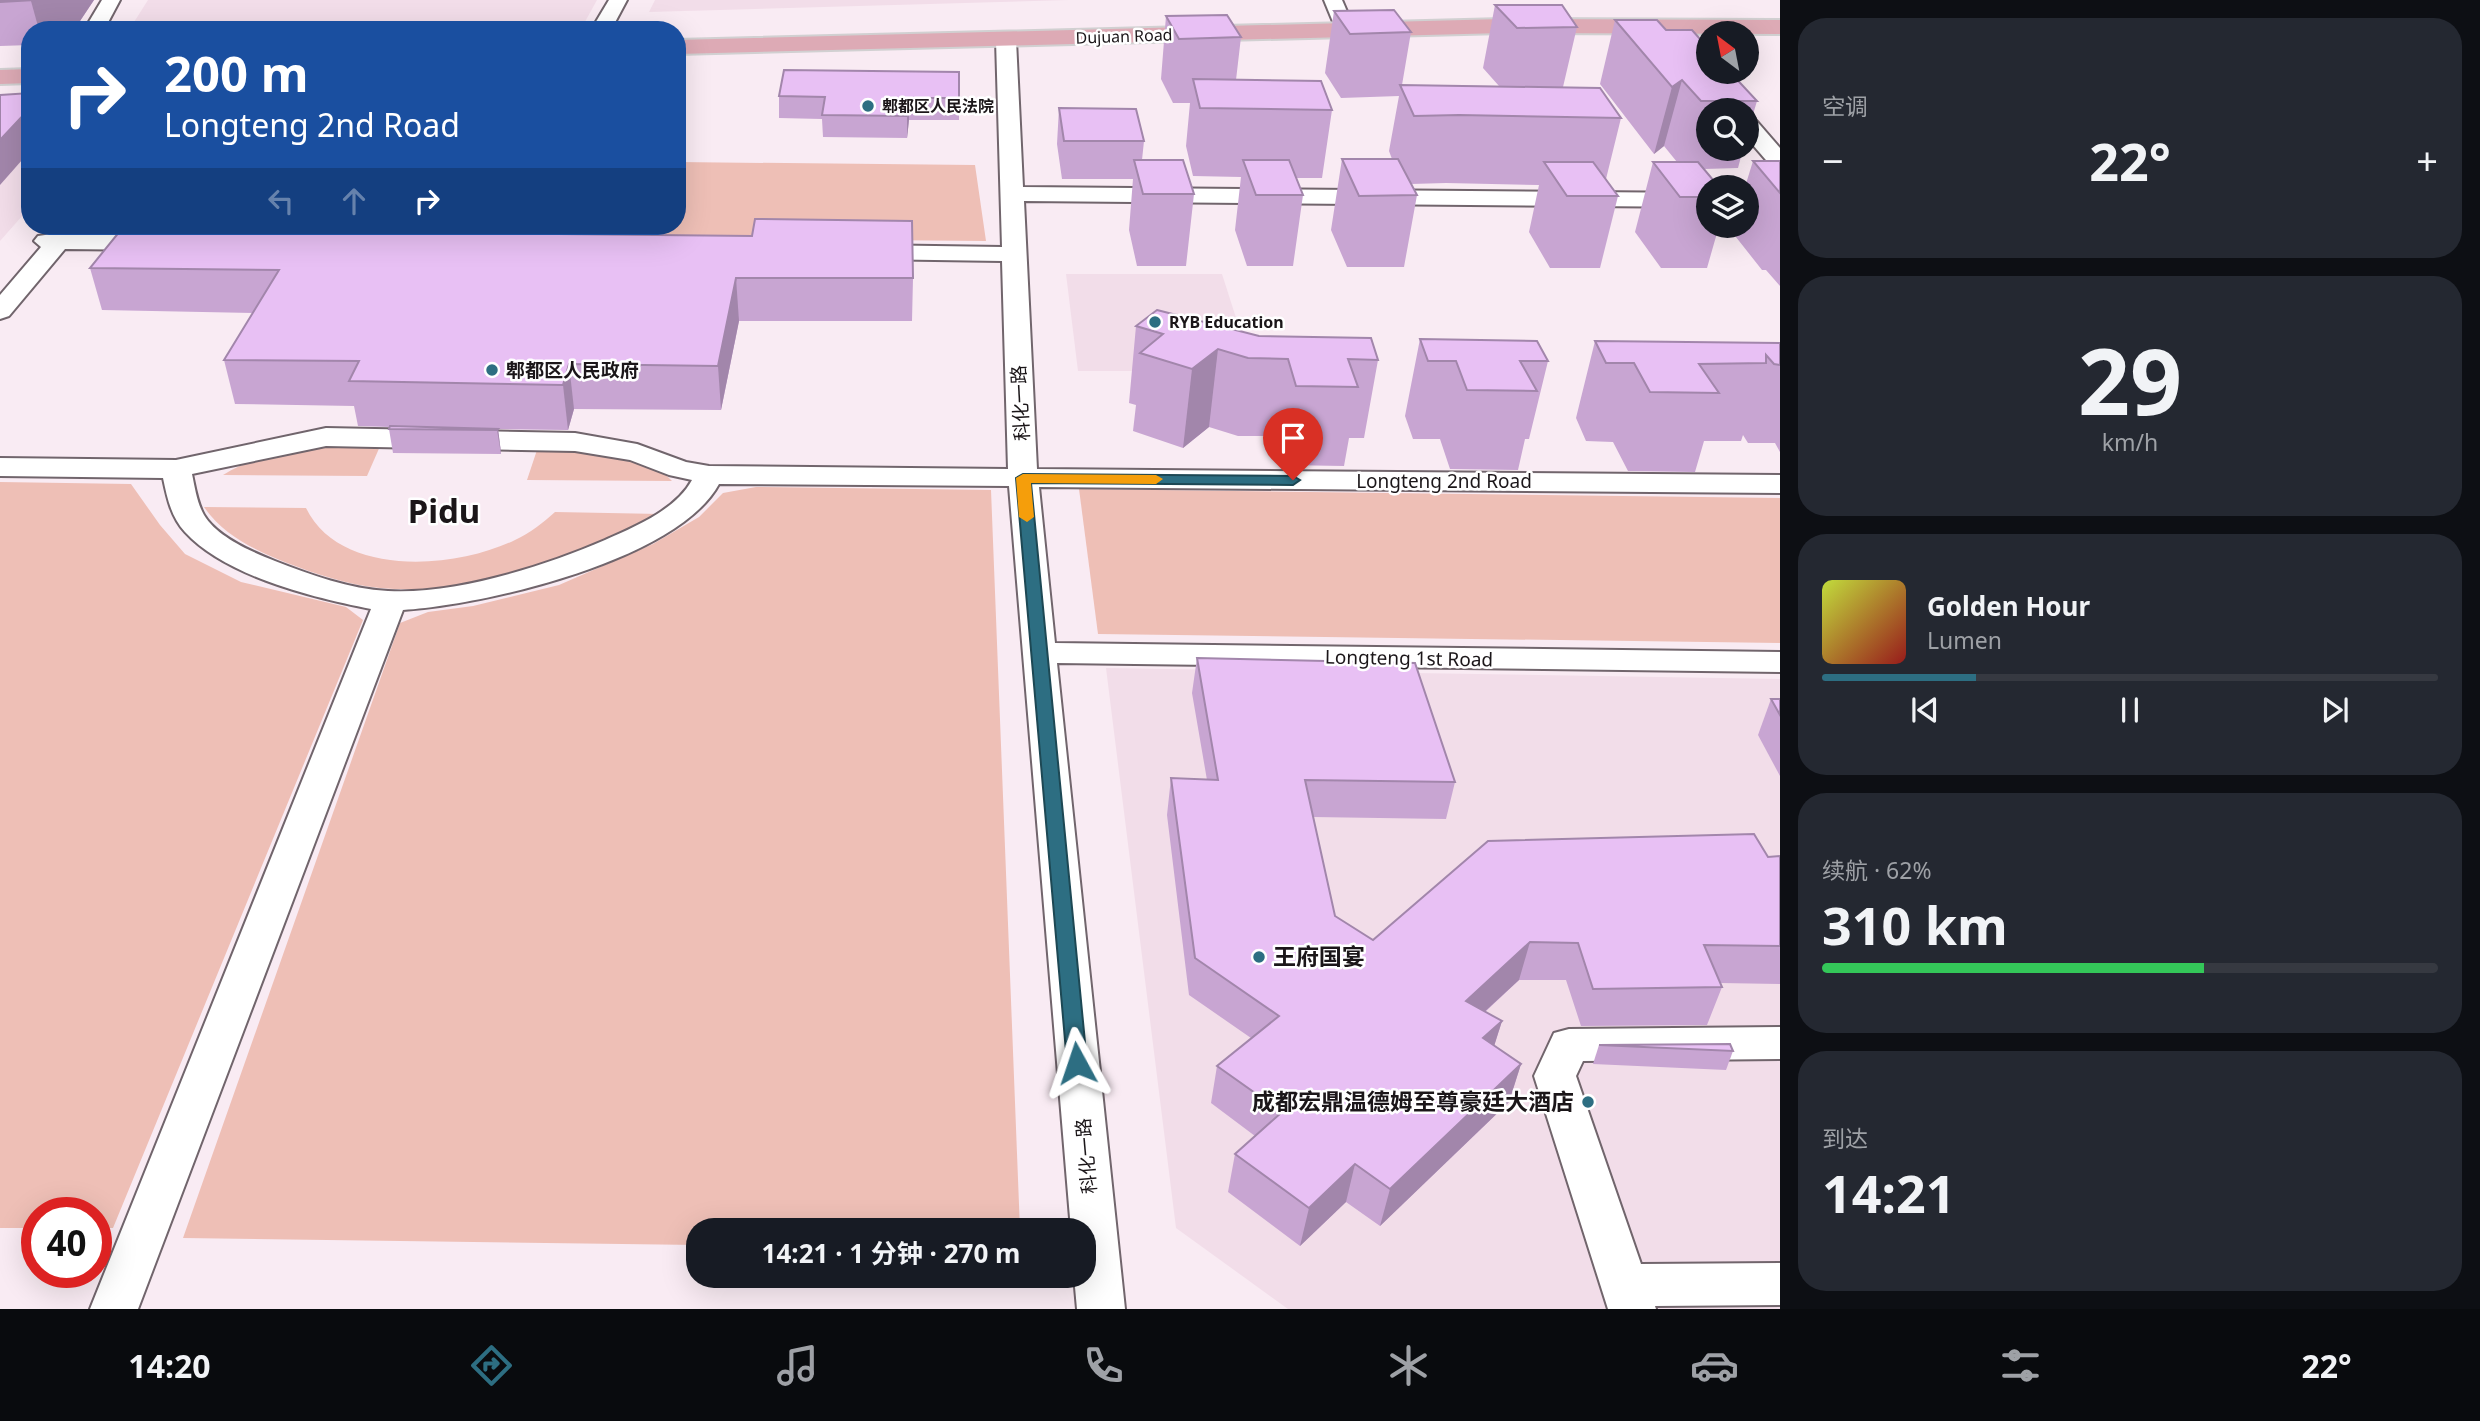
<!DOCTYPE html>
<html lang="zh">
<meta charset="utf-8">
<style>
body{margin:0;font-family:"Noto Sans","Noto Sans SC",sans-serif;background:#242831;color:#f1f3f6;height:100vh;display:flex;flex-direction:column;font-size:26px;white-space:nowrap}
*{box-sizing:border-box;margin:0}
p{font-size:23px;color:#9ea1a6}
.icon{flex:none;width:38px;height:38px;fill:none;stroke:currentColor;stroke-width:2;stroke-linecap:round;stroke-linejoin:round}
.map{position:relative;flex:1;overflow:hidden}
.sheet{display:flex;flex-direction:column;gap:18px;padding:18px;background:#0d0f14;width:700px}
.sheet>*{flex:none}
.hud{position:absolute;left:21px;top:21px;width:665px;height:214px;border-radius:28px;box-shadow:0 7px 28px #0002;background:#1a4fa0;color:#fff;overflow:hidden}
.needle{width:46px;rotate:328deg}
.controls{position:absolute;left:1696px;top:21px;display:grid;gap:14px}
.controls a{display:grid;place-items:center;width:63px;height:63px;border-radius:50%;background:#171b24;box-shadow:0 7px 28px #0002;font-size:35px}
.speed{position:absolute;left:21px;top:1197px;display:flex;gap:14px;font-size:35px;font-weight:700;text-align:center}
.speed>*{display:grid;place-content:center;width:91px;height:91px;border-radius:50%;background:#171b24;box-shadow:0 7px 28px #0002;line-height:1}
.speed .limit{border:10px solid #d22;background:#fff;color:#111}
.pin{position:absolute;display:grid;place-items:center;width:60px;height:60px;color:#fff;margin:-72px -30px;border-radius:50% 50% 50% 0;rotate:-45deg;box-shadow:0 0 7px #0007}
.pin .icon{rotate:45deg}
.me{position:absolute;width:77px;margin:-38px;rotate:355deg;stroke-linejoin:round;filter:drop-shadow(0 0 5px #0008)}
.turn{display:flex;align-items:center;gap:24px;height:147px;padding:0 28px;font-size:32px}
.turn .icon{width:91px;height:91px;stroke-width:2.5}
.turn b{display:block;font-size:49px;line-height:60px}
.lanes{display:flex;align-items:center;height:66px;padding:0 28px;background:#0003;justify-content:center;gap:35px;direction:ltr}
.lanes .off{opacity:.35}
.big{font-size:52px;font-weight:700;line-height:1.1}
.sheet .widget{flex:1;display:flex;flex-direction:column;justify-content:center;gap:10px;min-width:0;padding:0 24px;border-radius:28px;background:#242831}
.sheet .dial{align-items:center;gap:0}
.dial b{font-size:91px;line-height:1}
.song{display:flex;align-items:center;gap:21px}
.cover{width:84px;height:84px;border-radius:10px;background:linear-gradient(135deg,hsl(70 70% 55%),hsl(0 70% 35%))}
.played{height:7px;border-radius:4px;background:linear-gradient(90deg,#2d6e82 25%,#363941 25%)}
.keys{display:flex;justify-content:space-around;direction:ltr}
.heat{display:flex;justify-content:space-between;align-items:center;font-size:38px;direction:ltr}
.charge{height:10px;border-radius:5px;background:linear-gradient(90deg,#34c759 62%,#363941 0)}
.trip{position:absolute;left:686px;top:1218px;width:410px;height:70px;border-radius:28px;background:#171b24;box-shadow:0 7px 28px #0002;font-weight:700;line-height:70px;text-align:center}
.dock{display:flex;height:112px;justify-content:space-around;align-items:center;background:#090b0e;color:#9ea1a6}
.dock .icon{width:49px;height:49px}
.dock .active{color:#2d6e82}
.dock b{font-size:32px;color:#f1f3f6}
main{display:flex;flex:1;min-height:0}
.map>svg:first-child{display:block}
.built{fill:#f2dde9}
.green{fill:#eebfb6}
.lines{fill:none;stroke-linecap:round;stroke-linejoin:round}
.minor-casing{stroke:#71656c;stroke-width:4}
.major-casing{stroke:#d1d0d1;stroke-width:4}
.minor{fill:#fff;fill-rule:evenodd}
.major{fill:#ddaab5;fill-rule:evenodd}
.wall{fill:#c8a5d2}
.shaded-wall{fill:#a286ab}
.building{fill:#e8c0f4;stroke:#a286ab;stroke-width:2}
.route{fill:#2d6e82;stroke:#1d4854;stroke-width:2}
.slow{fill:#f59e0b}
.poi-dot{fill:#2d6e82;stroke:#fff;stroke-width:2.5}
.labels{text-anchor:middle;stroke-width:5;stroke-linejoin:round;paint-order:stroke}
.far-street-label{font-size:16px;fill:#1b1619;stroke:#fff}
.far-poi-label{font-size:16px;font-weight:bold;fill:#1b1619;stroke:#fff;text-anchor:start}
.poi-label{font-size:19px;font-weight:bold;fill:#1b1619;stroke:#fff;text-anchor:start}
.street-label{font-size:19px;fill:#1b1619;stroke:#fff}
.near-poi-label{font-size:23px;font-weight:bold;fill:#1b1619;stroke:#fff;text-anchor:start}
.town-label{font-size:33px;font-weight:bold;fill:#1b1619;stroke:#fff}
</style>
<main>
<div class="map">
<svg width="1780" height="1309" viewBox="0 0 1780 1309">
<rect width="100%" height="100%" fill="#f9ebf3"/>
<g class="built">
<polygon points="148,0 597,0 581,29 129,30"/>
<polygon points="655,0 1069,0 649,12"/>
<polygon points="0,96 30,96 30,207 0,241"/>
<polygon points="1066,274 1222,274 1253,371 1078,371"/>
<polygon points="1106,668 1780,679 1780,1309 1288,1309 1176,1228"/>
</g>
<g class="green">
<polygon points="677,162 975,165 986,241 90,233 96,226 677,226"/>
<path d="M381 444 367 476 223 475C271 446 326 446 381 444Z"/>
<path d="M538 447C578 449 644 448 672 481L527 480Z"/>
<polygon points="0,482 131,484 160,525 185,554 241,582 346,607 363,620 113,1228 96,1228 96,1213 37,1213 37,1228 0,1228"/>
<polygon points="756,487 991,490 1020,1230 698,1230 698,1245 183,1238 400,623 428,612 473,606 559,585 653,544 699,517 723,493"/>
<polygon points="1079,489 1780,498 1780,643 1098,634"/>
<path d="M204 507 306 508C340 578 456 569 515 540 530 533 543 523 555 512L661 514C577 559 477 597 380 588 349 585 316 574 287 563 255 550 224 536 204 507Z"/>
</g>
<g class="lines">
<defs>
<g id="minor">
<polygon points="102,0 120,0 104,30 84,30"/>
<polygon points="609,0 627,0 611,30 591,30"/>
<polygon points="1324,0 1342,0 1355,30 1352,34 1338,34"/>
<path d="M1006 34 1016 40 1023 187 1708 193V207L1024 201 1037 469 1780 475V493L1039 487 1055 643 1780 652V672L1057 663 1125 1309H1077L1074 1276H1083V1230H1071L1009 486 719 484C678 560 485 605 403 610L138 1309H90L371 609C314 598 225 576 185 532 171 517 167 497 163 478L0 476V458L176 460 326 428 575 433 637 444 686 462 709 466 1008 469 1002 261 867 259 858 257 855 252 858 247 867 245 1002 247 996 40ZM326 446 575 451 630 460 669 475 692 480C676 510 634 527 605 540 545 566 454 595 388 591 349 589 311 575 275 561 252 552 217 537 204 515 197 503 195 488 192 474Z"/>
<polygon points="1746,117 1754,118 1780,148 1780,169 1772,167 1746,137"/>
<polygon points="59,226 77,226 80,230 77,234 155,236 164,238 167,243 164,248 155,250 65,249 9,316 0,319 0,295 41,247 34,241 38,236 52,234"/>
<polygon points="1780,1027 1780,1059 1583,1061 1576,1076 1641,1264 1780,1263 1780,1305 1655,1306 1656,1309 1608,1309 1534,1076 1554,1033 1569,1029"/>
</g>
<g id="major">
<polygon points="1503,19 1780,20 1780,34 1503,33 677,54 677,40"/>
<polygon points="30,69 30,83 0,84 0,70"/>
</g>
</defs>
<use href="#minor" class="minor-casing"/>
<use href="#major" class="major-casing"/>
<use href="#minor" class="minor"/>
<use href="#major" class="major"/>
</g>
<g class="wall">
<polygon points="0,0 94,0 74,30 30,30 30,45 0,46"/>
<polygon points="1495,5 1577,27 1563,87 1621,118 1606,179 1618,196 1600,268 1550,268 1529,232 1539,185 1446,183 1411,184 1417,195 1404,267 1347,267 1331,230 1342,159 1392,159 1389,151 1399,96 1341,98 1325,73 1334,11 1411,32 1402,85 1499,86 1483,68"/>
<polygon points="1166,16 1241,37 1236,80 1332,110 1322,178 1296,178 1303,195 1293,266 1247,266 1235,230 1241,177 1193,176 1186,146 1190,103 1173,103 1161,79"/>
<polygon points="1615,20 1666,30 1757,101 1746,138 1746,110 1708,110 1708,149 1743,149 1738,168 1704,169 1708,187 1708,226 1719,226 1707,268 1661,268 1635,232 1653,162 1677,162 1664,146 1654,154 1600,84"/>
<polygon points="959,72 959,120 909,120 907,138 823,137 822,119 779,118 779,96"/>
<polygon points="1059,108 1144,141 1142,160 1194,194 1186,266 1137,266 1129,230 1133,179 1062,179 1057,144"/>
<polygon points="1753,161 1780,161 1780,286 1766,270 1762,270 1732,232 1734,226 1746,226 1746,187 1745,187"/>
<polygon points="294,231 913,278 912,321 739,321 721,410 574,409 568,430 498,429 501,454 393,453 389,429 390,427 358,426 354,406 235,404 224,360 253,313 102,310 90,268"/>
<polygon points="1136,326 1259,336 1378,360 1364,438 1349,438 1344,466 1284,465 1277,436 1238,436 1209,427 1183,448 1133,431 1136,405 1129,403"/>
<polygon points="1420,339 1548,361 1529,439 1525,439 1518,470 1450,469 1440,439 1413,439 1405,416"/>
<polygon points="1595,341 1780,343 1780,452 1775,443 1748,443 1743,435 1741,441 1704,441 1695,472 1628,471 1613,442 1586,441 1576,418"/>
<polygon points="1197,658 1455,782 1446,819 1313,817 1335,916 1373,940 1768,857 1780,856 1780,984 1720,983 1722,987 1707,1025 1581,1026 1566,980 1519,980 1485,1012 1502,1021 1494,1046 1521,1064 1509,1102 1380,1226 1346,1202 1300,1246 1228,1192 1235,1154 1255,1136 1211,1103 1217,1066 1251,1038 1189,995 1167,815 1171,778 1207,780 1192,693"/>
<polygon points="1771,699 1780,699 1780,776 1758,735"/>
<polygon points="1599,1045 1733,1051 1726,1070 1593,1064"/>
</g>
<g class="shaded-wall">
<polygon points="35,0 94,0 74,30 39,30 31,1"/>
<polygon points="1682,80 1664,146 1654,154 1672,87"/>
<polygon points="909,98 909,120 907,138 907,116"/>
<polygon points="30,108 30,151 0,185 0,140"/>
<polygon points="282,226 293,226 299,254 278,231"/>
<polygon points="736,278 739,321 721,410 718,366"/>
<polygon points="1218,349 1209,427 1183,448 1192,369"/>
<polygon points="569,364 574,409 568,430 563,385"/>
<polygon points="498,429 501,452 501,454 497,430"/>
<polygon points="1530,942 1519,980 1456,1038 1466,1001"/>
<polygon points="1502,1021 1490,1059 1483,1038"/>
<polygon points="1521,1064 1509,1102 1380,1226 1390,1189"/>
<polygon points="1355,1164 1346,1202 1300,1246 1309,1208"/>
</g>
<g class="building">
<polygon points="0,0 35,0 0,2"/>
<polygon points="1495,5 1562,5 1577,27 1517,28"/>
<polygon points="1394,10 1411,32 1350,34 1334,11"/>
<polygon points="1227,15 1241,37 1179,39 1166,16"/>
<polygon points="1615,20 1657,20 1666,30 1692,30 1708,48 1708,72 1730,72 1757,101 1701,101 1682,80 1672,87"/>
<polygon points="784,70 959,72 959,98 909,98 907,116 822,115 825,97 779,96"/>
<polygon points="1193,79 1321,81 1332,110 1200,108"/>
<polygon points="1400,85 1600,88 1621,118 1459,115 1414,116"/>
<polygon points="30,93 30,108 0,140 0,95"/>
<polygon points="1059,108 1136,109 1144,141 1064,141"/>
<polygon points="1342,159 1398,159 1417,195 1359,196"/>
<polygon points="1134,160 1183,160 1194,194 1143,194"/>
<polygon points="1243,160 1289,160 1303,195 1256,195"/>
<polygon points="1753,161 1780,161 1780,193"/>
<polygon points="1544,162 1593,162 1618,196 1567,196"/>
<polygon points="1653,162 1698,162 1719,187 1708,187 1708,197 1680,197"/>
<polygon points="755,219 912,221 913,278 736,278 718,366 569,364 563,385 349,381 359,361 224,360 279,270 90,268 124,226 282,226 278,231 752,236"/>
<polygon points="1157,310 1259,336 1371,338 1378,360 1348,359 1358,387 1296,386 1288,359 1248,358 1218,349 1192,369 1140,353 1163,334 1136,326"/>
<polygon points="1420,339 1537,341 1548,361 1520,361 1537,391 1467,390 1456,361 1428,361"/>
<polygon points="1595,341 1780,343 1780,365 1774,364 1766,355 1766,363 1699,364 1719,393 1650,392 1634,363 1606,363"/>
<polygon points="390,426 498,429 497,430 389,429"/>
<polygon points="1197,658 1415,663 1455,782 1305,780 1335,916 1373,940 1488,841 1754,834 1768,857 1780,856 1780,946 1704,945 1722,987 1593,989 1578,943 1530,942 1466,1001 1502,1021 1483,1038 1521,1064 1390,1189 1355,1164 1309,1208 1235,1154 1282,1112 1217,1066 1279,1016 1195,958 1171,778 1218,780"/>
<polygon points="1771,699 1780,699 1780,715"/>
<polygon points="1730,1044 1733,1051 1599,1045"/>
</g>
<polygon class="route" points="1023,474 1293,476 1300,480 1293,485 1031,483 1087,1063 1084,1069 1077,1071 1070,1069 1067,1063 1016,478"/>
<polygon class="slow" points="1023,474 1156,475 1163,479 1156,484 1031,483 1034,517 1027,522 1019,517 1016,478"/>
<g class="poi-dot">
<circle cx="868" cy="106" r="7"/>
<circle cx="1155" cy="322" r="7"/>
<circle cx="492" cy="370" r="7"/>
<circle cx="1259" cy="957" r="7"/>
<circle cx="1588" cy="1102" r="7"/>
</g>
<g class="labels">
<g class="far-street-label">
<text transform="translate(1124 36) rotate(-2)" y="6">Dujuan Road</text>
</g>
<g class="far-poi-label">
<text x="882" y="112">郫都区人民法院</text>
<text x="1169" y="328">RYB Education</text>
</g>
<g class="poi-label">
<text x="506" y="377">郫都区人民政府</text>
</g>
<g class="street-label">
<text transform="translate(1020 403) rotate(-93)" y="7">科化一路</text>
<text x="1444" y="488">Longteng 2nd Road</text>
<text transform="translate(1409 658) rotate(1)" y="7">Longteng 1st Road</text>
<text transform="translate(1086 1156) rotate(-95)" y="7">科化一路</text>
</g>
<g class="near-poi-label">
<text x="1273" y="965">王府国宴</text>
<text x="1574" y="1110" text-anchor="end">成都宏鼎温德姆至尊豪廷大酒店</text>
</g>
<g class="town-label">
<text x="444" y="523">Pidu</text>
</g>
</g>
</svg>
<div class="controls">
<a><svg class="needle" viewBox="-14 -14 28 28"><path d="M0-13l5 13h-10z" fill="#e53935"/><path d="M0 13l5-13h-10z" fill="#9ea1a6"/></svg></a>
<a><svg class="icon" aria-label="search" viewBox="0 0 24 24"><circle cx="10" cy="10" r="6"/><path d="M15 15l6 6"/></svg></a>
<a><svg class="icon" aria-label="layers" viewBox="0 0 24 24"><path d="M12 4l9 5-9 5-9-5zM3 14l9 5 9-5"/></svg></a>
</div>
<div class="speed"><div class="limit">40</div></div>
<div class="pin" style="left:1293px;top:480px;background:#d93025"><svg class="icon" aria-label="arrive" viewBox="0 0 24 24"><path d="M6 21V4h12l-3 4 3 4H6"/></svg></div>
<svg class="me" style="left:1077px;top:1063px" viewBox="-20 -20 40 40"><path d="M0-17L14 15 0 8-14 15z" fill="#2d6e82" stroke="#fff" stroke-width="4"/></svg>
<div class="trip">14:21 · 1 分钟 · 270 m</div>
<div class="hud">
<div class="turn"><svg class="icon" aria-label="right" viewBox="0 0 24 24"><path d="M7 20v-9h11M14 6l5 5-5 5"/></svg><div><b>200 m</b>Longteng 2nd Road</div></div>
<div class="lanes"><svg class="icon off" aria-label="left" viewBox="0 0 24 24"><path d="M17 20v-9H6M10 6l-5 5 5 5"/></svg><svg class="icon off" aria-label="ahead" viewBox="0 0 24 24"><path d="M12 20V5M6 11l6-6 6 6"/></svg><svg class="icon" aria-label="right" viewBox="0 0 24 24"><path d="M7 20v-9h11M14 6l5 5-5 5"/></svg></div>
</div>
</div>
<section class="sheet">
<div class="widget"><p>空调</p>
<div class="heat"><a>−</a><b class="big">22°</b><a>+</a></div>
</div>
<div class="widget dial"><b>29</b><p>km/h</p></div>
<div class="widget">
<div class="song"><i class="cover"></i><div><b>Golden Hour</b><p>Lumen</p></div></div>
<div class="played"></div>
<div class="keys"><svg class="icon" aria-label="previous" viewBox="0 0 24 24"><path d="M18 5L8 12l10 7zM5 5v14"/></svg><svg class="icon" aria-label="pause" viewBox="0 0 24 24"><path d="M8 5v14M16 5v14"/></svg><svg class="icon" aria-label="next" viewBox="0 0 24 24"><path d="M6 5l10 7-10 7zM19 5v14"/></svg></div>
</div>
<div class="widget"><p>续航 · 62%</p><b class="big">310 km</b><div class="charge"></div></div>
<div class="widget"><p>到达</p><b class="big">14:21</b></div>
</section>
</main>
<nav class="dock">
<b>14:20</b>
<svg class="icon active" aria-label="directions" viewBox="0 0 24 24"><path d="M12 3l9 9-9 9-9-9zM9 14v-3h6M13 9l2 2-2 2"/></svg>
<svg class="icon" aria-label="music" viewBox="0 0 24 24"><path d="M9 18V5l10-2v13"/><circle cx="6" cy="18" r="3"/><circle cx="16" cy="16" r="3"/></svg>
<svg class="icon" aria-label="phone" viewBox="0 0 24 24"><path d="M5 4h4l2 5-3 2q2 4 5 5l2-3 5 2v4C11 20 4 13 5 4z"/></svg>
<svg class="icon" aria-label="climate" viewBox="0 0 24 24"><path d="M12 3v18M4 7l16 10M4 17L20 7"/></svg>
<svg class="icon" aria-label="car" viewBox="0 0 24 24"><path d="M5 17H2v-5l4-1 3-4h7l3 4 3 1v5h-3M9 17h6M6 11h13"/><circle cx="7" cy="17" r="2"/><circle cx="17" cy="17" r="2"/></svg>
<svg class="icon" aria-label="filters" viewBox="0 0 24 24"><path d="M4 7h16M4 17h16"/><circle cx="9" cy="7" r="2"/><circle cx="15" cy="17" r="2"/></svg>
<b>22°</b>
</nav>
